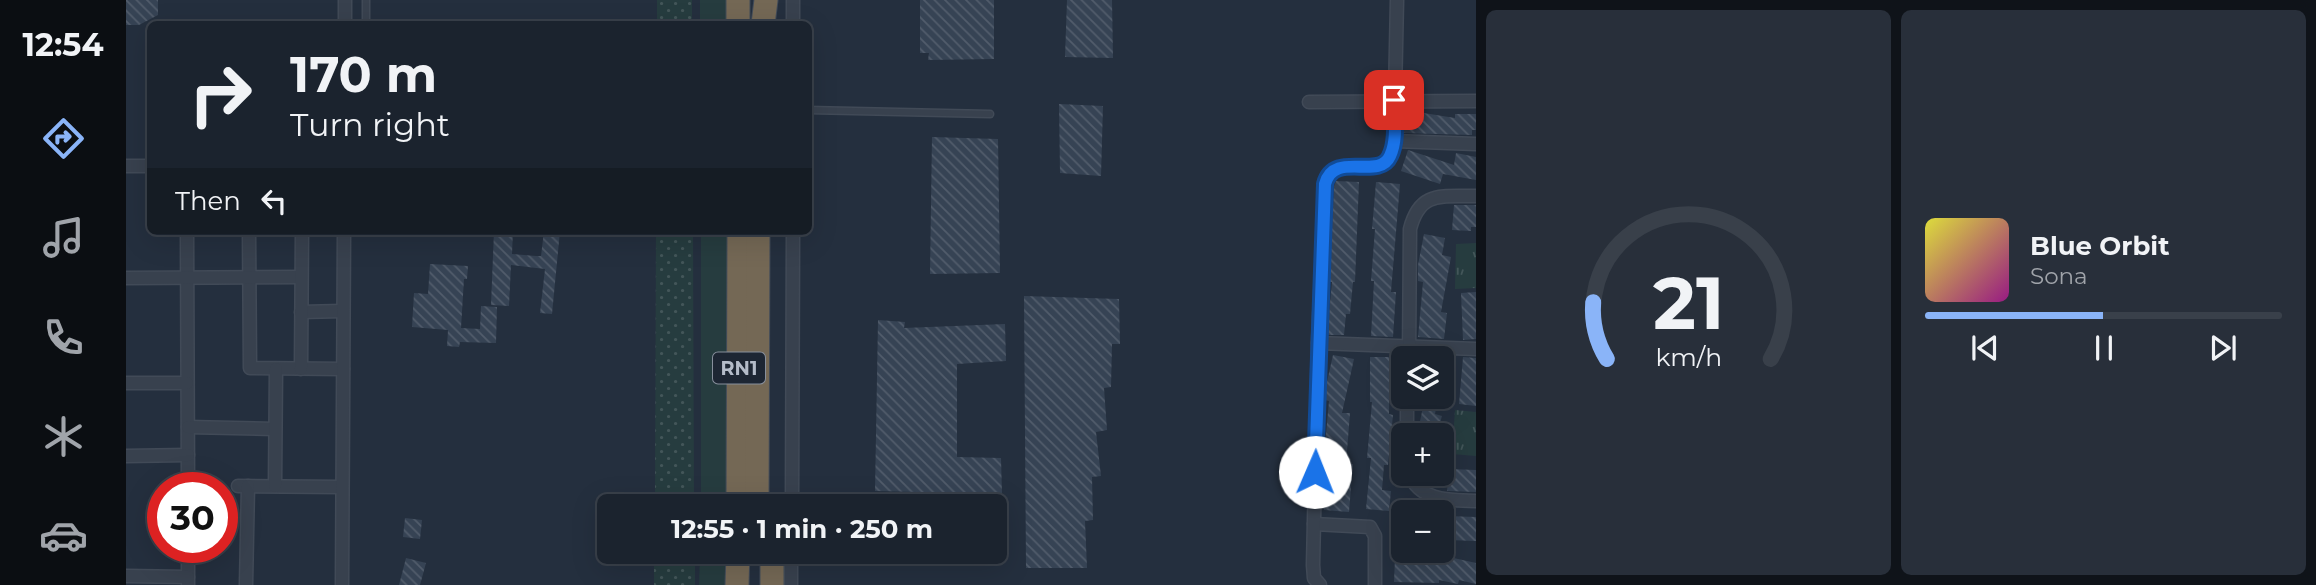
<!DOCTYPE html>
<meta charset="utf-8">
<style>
body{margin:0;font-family:Montserrat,sans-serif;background:#282f3a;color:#f1f3f6;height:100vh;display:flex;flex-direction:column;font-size:26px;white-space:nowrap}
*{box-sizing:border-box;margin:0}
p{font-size:23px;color:#a0a4aa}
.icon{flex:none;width:38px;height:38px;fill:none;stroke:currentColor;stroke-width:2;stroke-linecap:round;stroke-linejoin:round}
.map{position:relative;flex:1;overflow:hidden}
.side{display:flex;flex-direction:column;gap:10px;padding:10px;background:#0f1319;width:840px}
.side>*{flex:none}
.top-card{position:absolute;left:21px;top:21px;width:665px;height:214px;border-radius:10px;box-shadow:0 7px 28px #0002,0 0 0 2px #39404a;background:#1b232e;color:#f1f3f6;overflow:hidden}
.fabs{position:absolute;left:1265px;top:346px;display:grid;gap:14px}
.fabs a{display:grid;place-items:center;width:63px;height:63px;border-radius:10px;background:#1b232e;box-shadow:0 7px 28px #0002,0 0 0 2px #39404a;font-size:35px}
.speed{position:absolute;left:21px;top:472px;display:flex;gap:14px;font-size:35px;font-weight:700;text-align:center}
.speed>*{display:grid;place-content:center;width:91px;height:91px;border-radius:50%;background:#1b232e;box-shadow:0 7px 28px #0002,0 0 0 2px #39404a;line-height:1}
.speed .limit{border:10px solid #d22;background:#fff;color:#111}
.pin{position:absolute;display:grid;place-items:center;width:60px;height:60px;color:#fff;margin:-30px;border-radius:14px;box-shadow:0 4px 10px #0006}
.me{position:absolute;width:77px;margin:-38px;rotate:1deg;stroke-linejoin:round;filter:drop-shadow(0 0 5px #0008)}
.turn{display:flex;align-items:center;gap:24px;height:147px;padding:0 28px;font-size:32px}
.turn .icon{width:91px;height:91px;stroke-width:2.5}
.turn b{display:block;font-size:49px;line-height:60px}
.then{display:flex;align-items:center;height:66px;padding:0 28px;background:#0003;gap:14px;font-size:26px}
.side .tile{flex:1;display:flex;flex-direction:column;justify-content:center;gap:10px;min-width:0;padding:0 24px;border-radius:10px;background:#282f3a}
.side .dial{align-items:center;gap:0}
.dial svg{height:182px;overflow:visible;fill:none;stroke:#39404a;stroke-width:7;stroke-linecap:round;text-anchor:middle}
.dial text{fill:#f1f3f6;stroke:none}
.song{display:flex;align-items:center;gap:21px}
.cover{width:84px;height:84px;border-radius:10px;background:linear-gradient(135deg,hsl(60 70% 55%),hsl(310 70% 35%))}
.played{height:7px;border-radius:4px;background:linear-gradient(90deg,#8ab4f8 50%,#39404a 50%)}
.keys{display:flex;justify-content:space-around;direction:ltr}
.side .tiles{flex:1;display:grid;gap:10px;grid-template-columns:repeat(2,1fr)}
.trip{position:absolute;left:471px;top:494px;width:410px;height:70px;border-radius:10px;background:#1b232e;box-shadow:0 7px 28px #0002,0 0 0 2px #39404a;font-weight:700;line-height:70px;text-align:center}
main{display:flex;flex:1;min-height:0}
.tab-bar{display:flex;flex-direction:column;width:126px;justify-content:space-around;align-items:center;background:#0b0e12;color:#a0a4aa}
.tab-bar .icon{width:49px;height:49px}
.tab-bar .current{color:#8ab4f8}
.tab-bar b{font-size:32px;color:#f1f3f6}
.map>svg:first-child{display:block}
.grass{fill:url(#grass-tufts)}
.park{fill:url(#park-dots)}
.garden{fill:#263c3f}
.building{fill:url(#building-back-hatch)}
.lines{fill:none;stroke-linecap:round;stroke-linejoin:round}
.lane-casing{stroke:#414a57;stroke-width:9}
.street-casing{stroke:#414a57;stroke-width:15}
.highway-casing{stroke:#434c59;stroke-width:25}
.lane{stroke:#38414e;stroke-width:6}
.street{stroke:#38414e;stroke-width:12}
.highway{stroke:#746855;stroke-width:23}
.route-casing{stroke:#114b97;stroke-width:18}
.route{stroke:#1a73e8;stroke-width:12}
.labels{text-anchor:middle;stroke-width:7;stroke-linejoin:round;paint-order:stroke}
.shield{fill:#1d2633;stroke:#878f9c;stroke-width:2}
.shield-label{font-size:19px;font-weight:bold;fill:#b4bcc9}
</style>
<main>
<nav class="tab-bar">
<b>12:54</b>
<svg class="icon current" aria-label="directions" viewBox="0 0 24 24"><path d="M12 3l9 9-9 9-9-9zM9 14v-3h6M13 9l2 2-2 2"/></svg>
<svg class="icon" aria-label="music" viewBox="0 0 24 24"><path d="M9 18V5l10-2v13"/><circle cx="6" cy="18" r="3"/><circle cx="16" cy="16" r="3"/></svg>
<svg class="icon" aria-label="phone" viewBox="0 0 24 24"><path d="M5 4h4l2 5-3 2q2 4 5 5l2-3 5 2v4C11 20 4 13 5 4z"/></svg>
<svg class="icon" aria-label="climate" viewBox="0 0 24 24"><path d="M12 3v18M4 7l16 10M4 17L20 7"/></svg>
<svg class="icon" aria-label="car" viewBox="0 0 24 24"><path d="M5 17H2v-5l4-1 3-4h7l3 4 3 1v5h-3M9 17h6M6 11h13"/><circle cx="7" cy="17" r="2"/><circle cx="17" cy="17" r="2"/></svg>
</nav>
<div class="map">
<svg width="1350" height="585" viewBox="0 0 1350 585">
<defs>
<pattern id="grass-tufts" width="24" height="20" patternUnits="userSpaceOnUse" patternTransform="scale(1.75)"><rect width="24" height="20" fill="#263c3f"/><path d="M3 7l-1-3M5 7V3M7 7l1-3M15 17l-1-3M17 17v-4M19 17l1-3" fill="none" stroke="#435659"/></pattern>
<pattern id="park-dots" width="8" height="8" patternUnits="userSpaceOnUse" patternTransform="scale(1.75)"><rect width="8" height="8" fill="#263c3f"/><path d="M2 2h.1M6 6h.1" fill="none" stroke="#435659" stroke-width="1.8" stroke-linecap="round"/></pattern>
<pattern id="building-back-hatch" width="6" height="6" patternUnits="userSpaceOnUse" patternTransform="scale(1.75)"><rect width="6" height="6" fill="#364354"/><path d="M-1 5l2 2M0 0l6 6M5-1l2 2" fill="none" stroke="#515c6b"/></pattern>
</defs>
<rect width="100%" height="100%" fill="#242f3e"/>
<g class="grass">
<polygon points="1350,243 1350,288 1329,289 1330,244"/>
<polygon points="1329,410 1350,412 1350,456 1326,454"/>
</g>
<g class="park">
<rect x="531" y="0" width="35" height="24"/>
<polygon points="530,231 567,231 568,506 529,506"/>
<rect x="528" y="551" width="41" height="34"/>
</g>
<g class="garden">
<rect x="574" y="0" width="31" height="24"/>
<rect x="575" y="231" width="31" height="275"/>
<polygon points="574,551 606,551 606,585 573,585"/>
</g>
<g class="building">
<polygon points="0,0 32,0 32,15 13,25 0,25"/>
<polygon points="794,0 868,0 868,59 802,60 803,53 794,53"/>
<polygon points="941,0 986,0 987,58 939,57"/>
<polygon points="933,104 977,106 975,176 934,173"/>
<polygon points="1279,110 1329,118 1329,114 1350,114 1350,130 1346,130 1346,135 1277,133"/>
<polygon points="806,137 872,139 874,273 804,274"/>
<polygon points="1282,150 1328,165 1330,153 1350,157 1350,180 1317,174 1314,184 1275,171"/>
<polygon points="1210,181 1233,182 1229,282 1227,282 1224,314 1220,314 1218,335 1201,335 1206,282 1203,282 1208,186"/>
<polygon points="1250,182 1274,184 1265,292 1270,292 1267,337 1245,336 1248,281 1245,281 1249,229 1246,229"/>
<polygon points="1328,205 1350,205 1350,227 1345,227 1345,231 1326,230"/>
<polygon points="368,231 387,231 386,254 410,256 415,256 418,231 434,231 426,314 414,313 419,269 385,265 383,306 365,305"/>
<polygon points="1298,234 1319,238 1316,255 1325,257 1315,312 1321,313 1318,339 1292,337 1297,282 1292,281 1292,265"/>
<polygon points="304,264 342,266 341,279 338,279 335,328 354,329 355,306 371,307 370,343 334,342 333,347 321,346 322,330 286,327 288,293 302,294"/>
<polygon points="1350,292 1350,339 1337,340 1335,293"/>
<polygon points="898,296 993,299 994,344 986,344 985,387 978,388 981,430 970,432 975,476 966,477 967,520 959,521 961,568 900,568"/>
<polygon points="752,320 779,322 778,328 879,324 880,361 831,364 831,457 875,458 876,494 749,491"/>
<polygon points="1207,355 1228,359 1216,413 1224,413 1220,464 1227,464 1223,512 1198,510 1202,456 1198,456 1203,401 1199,400 1200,386"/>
<polygon points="1244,357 1264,357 1263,414 1267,415 1262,465 1258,465 1256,490 1265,491 1263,511 1240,509 1245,458 1241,458 1246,402 1244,402"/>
<polygon points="1337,357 1350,358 1350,406 1333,404"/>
<polygon points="1299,397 1312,397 1309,414 1316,416 1310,436 1291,436"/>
<polygon points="1323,469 1350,470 1350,492 1321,491"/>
<polygon points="1321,516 1350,517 1350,541 1321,540"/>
<polygon points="279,518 296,520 294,539 277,537"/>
<polygon points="1269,557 1323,559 1323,557 1350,563 1350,584 1333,580 1332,584 1313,580 1313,583 1268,582"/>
<polygon points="280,558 300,563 294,585 273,585"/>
</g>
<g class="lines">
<defs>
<g id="lane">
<polyline points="240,0 240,24"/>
<polyline points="682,110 864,114"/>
</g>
<g id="street">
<polyline points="219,24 219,0"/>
<polyline points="667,24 667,0"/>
<polyline points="1183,102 1350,101"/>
<polyline points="1268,141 1350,144"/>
<polyline points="0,166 24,166"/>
<polyline points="61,231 62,488"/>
<polyline points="123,231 124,368 217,369"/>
<polyline points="0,278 175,277"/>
<polyline points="175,312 216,311"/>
<polyline points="1192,343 1350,349"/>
<path d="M1283 359 1284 229C1294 190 1316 197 1350 196"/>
<polyline points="175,369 176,231"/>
<polyline points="0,383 61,383"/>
<polyline points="62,427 149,429"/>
<polyline points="1281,436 1281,397"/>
<polyline points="0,456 62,455"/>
<path d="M1283 474C1295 502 1324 500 1350 501"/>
<polyline points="112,486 216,487"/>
<polyline points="149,486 150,369"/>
<polyline points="666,506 667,231"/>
<polyline points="1188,524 1244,527 1249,536 1249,585"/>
<polyline points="62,548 62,585"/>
<polyline points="0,576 62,577"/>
<polyline points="120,585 122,486"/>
<polyline points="216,585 218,231"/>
<polyline points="665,585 665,551"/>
<path d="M1194 585 1188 578 1187 565 1192 343 1199 184C1207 151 1249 180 1263 158 1266 154 1267 147 1268 141L1271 0"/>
</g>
<g id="highway">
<polyline points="612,0 612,24"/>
<polyline points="637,24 640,0"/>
<polyline points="612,506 613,231"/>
<polyline points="631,506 632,231"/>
<polyline points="646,551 646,585"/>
<polyline points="611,585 612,551"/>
</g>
</defs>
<use href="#lane" class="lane-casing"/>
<use href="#street" class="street-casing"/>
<use href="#highway" class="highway-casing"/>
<use href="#lane" class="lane"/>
<use href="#street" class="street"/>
<use href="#highway" class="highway"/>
</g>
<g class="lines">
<defs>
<path id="route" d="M1189 472 1199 184C1208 150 1253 181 1264 156 1272 140 1268 117 1268 100"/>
</defs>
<use href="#route" class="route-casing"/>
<use href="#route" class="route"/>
</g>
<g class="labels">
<rect class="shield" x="587" y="352.5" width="52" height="31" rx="5"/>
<g class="shield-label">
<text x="613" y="375">RN1</text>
</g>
</g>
</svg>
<div class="fabs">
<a><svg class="icon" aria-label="layers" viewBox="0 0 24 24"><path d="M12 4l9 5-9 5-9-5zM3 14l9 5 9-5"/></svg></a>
<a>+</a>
<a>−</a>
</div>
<div class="speed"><div class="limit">30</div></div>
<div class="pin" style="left:1268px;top:100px;background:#d93025"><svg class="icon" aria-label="arrive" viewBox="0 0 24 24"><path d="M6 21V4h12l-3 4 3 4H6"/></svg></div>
<svg class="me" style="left:1189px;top:472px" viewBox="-20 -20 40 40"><circle r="19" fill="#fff"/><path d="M0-13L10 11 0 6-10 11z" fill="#1a73e8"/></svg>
<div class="trip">12:55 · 1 min · 250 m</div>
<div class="top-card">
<div class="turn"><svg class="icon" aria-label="right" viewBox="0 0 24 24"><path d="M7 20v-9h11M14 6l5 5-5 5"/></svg><div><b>170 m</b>Turn right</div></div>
<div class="then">Then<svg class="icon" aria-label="left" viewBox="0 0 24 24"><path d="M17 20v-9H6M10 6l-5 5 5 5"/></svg></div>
</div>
</div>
<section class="side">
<div class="tiles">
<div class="tile dial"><svg viewBox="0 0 100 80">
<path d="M14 69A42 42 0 1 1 86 69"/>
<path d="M14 69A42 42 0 0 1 8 44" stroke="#8ab4f8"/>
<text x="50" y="56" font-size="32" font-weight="700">21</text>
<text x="50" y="72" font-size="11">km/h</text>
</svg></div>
<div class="tile">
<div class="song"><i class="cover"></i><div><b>Blue Orbit</b><p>Sona</p></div></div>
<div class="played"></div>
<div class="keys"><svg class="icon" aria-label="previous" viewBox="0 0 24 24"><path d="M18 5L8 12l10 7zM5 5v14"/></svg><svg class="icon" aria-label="pause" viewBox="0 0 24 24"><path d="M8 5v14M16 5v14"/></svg><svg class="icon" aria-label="next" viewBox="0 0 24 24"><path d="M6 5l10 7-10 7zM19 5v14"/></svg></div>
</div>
</div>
</section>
</main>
